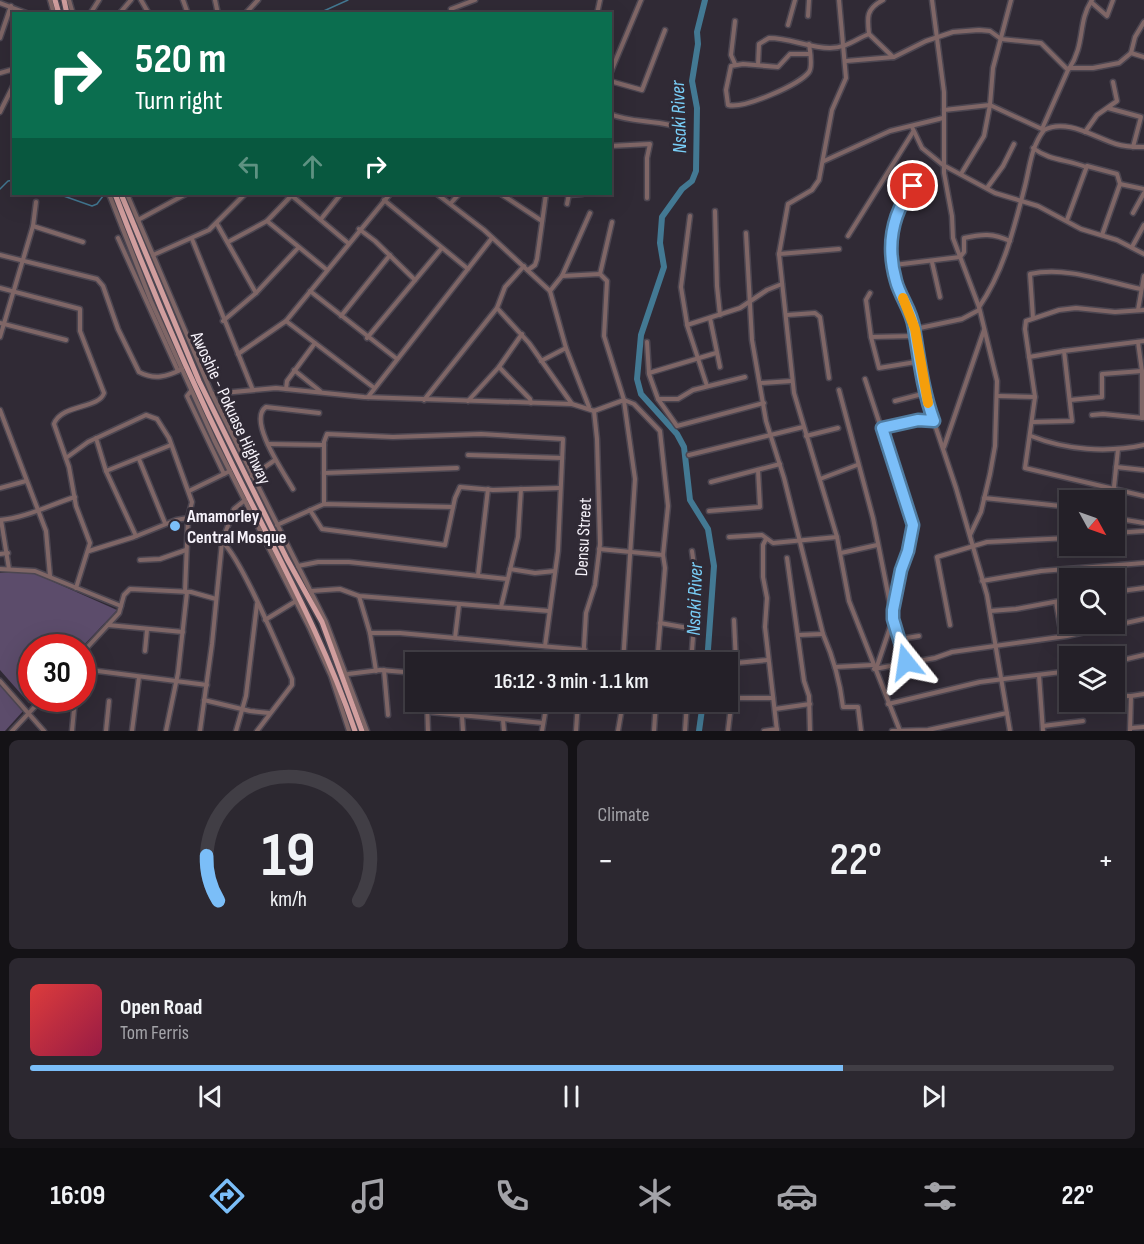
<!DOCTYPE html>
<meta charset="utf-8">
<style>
body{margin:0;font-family:"Sofia Sans Condensed",sans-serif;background:#2c2830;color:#f1f3f6;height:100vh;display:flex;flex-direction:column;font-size:22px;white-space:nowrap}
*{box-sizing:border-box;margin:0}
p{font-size:20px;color:#a3a3a8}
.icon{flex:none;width:33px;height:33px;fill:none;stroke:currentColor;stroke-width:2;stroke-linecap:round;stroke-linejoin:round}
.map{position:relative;height:731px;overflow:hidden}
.side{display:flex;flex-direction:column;gap:9px;padding:9px;background:#141216;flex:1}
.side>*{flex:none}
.hud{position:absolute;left:12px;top:12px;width:600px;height:183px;border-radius:0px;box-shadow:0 6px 24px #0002,0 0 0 2px #413e45;background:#0b6e4f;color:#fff;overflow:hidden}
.needle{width:39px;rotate:130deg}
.buttons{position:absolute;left:1059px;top:490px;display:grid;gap:12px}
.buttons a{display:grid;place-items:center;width:66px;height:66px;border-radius:0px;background:#242028;box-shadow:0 6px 24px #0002,0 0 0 2px #413e45;font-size:30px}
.speed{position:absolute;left:18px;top:634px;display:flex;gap:12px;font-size:30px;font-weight:700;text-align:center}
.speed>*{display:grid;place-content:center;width:78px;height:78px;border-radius:50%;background:#242028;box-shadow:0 6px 24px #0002,0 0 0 2px #413e45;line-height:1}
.speed .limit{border:9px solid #d22;background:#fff;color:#111}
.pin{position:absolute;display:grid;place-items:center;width:51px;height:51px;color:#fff;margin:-26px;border:3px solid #fff;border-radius:50%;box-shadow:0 2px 6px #0007}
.me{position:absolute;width:66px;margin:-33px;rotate:345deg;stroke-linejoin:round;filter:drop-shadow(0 0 4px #0008)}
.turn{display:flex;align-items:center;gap:21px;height:126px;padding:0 24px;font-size:27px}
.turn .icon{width:78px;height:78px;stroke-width:2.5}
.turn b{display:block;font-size:42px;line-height:51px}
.lanes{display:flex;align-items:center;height:57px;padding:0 24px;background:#0003;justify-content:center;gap:30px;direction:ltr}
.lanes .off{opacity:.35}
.big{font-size:45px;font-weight:600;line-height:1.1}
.side .card{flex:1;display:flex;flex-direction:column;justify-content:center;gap:9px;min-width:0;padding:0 21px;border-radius:9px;background:#2c2830}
.side .dial{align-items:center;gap:0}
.dial svg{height:156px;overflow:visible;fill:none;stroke:#413e45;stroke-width:7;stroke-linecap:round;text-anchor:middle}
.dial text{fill:#f1f3f6;stroke:none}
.song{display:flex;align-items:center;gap:18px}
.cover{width:72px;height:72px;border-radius:9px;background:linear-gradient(135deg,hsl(0 70% 55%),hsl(340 70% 35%))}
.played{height:6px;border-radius:3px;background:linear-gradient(90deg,#7bbef8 75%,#413e45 75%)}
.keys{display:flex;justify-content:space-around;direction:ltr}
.heat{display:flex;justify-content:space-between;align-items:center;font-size:33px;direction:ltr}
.side .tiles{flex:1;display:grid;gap:9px;grid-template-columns:1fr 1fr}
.card:last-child{grid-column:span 2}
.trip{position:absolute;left:405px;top:652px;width:333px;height:60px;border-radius:0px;background:#242028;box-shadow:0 6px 24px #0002,0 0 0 2px #413e45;font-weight:600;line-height:60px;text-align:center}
.menu{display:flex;height:96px;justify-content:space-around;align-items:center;background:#0e0d10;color:#a3a3a8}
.menu .icon{width:42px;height:42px}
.menu .current{color:#7bbef8}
.menu b{font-size:27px;color:#f1f3f6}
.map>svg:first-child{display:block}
.green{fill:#5c4c6b}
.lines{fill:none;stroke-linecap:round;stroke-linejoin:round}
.stream{stroke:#437993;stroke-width:1.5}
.river{stroke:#437993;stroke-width:6}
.minor-casing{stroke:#4c4651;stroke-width:7}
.major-casing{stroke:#4c4651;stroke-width:8}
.minor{stroke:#7f6666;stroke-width:4}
.major{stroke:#d19e9e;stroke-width:5}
.route-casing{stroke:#507ca1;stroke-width:15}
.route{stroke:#7bbef8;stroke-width:10}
.slow{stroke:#f59e0b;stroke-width:10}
.poi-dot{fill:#7bbef8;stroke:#302a35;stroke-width:2}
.labels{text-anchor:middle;stroke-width:6;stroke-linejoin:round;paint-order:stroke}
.street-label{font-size:18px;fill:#f7f3fb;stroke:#302a35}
.poi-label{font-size:18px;font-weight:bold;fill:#f7f3fb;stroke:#302a35;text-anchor:start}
.water-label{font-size:20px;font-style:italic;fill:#79cef7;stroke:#302a35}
</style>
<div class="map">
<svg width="1144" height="731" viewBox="0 0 1144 731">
<rect width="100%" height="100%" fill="#302a35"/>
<g class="green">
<polygon points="29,571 117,610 81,648 32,648 33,699 29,703 0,670 0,573"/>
<polygon points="0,684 24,710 5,731 0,731"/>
</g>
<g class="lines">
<g class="stream">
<polyline points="317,14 348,0"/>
<polyline points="0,189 8,181 14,180"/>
<polyline points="58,194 92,206 97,204 103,196"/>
</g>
<g class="river">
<polyline points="705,0 697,32 698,44 692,81 697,108 696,171 692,181 682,189 662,217 660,243 664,267 641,335 637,379 641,394 677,434 684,447 690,500 708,529 714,566 707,663"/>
<polyline points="699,731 703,702"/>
</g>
<defs>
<g id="minor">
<polyline points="50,0 54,14"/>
<polyline points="69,0 73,14"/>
<polyline points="141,0 149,14"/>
<polyline points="183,0 188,14"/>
<polyline points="215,0 218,14"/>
<polyline points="839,0 846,78 832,110 819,180 812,190 788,204 779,254 794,393 837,537 849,601 900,731"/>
<polyline points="932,0 944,92 944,173 952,216 953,238 979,307 997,381 995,446 990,474 981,512 970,535"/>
<polyline points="1091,2 1107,16 1113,0"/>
<polyline points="0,3 29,14"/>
<polyline points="451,9 475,0"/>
<polyline points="90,14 99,0"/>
<polyline points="119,14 131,0"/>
<polyline points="245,14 258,0"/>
<polyline points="597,14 600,0"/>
<polyline points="808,16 809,0"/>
<polyline points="788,25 795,0"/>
<path d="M869 34C867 17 866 9 883 0"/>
<polyline points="0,38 11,6"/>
<path d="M809 44C810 51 813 66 809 72 799 85 744 109 728 105L726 90 731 66 743 64 778 67 790 54H810"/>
<polyline points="1131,53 1144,57"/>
<polyline points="846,61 894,57 926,41 953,32 979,30 990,31 1001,39 1041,43 1068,70 1042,129"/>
<polyline points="735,64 731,55 735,21"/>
<path d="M758 65 759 44 769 38C790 38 809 48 830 48 846 48 856 39 869 34L893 57"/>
<polyline points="1069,68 1093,68 1119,63 1131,53 1135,37 1144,22"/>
<path d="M1069 69C1086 43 1077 23 1092 0"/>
<polyline points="0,73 14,69"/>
<polyline points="610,74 641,0"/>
<polyline points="610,81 642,90 665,30"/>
<polyline points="1108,108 1141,117 1133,147"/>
<polyline points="944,110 990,105 1042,129"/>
<polyline points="0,112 14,84"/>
<path d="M610 114C629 122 649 120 670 125"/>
<polyline points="912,127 922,148 943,165 995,193 1038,206 1081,229 1117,240 1144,254"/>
<polyline points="1085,132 1097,115 1117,101 1113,82"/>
<polyline points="610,146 650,144 647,158 647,198"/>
<path d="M1033 148C1050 161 1066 159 1086 167"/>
<polyline points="824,161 890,131 943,118"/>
<polyline points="961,174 984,136 990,105 993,68 1011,0"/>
<polyline points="1120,184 1144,189"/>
<polyline points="913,186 900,204 891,232 896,281 912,318 922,361 927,401 956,488 987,595 1010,731"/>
<polyline points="987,188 1003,166 1014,144"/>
<polyline points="109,194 151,301 214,440 309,627 331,676 349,731"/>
<polyline points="127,194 212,394 326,622 367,731"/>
<polyline points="437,194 484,230 550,291 562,276 590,213"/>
<polyline points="501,194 542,221"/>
<polyline points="291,195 348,243"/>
<polyline points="569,195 582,194"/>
<polyline points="384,200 468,269"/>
<polyline points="451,203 459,194"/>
<polyline points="567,204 569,194"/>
<polyline points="715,211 717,286 720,315"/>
<polyline points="1133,213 1144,193"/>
<polyline points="321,219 341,194"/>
<polyline points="138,220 186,194"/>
<polyline points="1067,220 1087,166 1117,174 1120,184 1102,235"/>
<polyline points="267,221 327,270"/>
<polyline points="217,224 256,293"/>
<polyline points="33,226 83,242"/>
<polyline points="359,229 375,241 415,280"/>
<path d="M746 233 752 340 766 421 784 478 823 634C833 657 840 681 843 707H858L861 731"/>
<polyline points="848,236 913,132"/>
<polyline points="118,238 178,371"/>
<polyline points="192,239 252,388"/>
<polyline points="228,242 267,221 293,194"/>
<polyline points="1132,247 1144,225"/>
<polyline points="779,254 839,249"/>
<path d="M0 255 97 279 103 286 118 329 139 372C154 380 167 377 182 369"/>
<polyline points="153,255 209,230 245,194"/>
<polyline points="932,262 940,297"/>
<path d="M894 265 960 257 964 252V238C982 234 993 233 1010 241"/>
<polyline points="524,266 505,287 497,308 529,343 572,404 594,411 624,400 604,336 607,281 600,274 562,276"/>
<polyline points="528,270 535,265 537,259 546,194"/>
<polyline points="600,274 612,222"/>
<path d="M0 288 80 309V331L104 393C99 409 61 404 54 424L69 467 76 506 90 543 76 588"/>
<polyline points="310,291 397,359"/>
<polyline points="550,291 566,348"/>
<polyline points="870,293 866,300 871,337 914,336"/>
<path d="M979 307C1004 271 1014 228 1025 186 1030 166 1031 147 1044 130 1066 118 1094 137 1116 144 1125 147 1135 147 1144 147"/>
<polyline points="1138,310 1144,276"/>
<polyline points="1144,310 1115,312 1076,308 1059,310 1026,321 1025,329 1035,397 1025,468 1144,496"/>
<polyline points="787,315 815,313 820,317 829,378"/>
<polyline points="341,316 390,255"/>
<polyline points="710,318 720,367"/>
<path d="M1033 318 1030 274C1067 266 1106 282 1141 289"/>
<polyline points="223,321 256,293 298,248"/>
<polyline points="286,321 373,387"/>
<polyline points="0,323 66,340"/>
<polyline points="687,324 681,287 690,216"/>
<polyline points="915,329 962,319 979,310"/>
<polyline points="0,337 33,226 36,202"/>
<polyline points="871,337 879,368 922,361"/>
<polyline points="367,338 441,249"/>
<polyline points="647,342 649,374 658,399 678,399 693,390 745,377"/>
<polyline points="1138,342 1142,371 1142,418"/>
<polyline points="238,354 286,321 390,194"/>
<polyline points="1029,357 1064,351"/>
<polyline points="541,361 566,348 589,407"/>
<polyline points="499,367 530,399 531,403"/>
<polyline points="294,370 320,391"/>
<polyline points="649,373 716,353"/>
<polyline points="865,379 913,525 908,551 901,570 893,610"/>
<polyline points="761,383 792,381"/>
<polyline points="707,386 687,325 740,308 767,290 782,284"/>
<polyline points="286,389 287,381 315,343"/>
<polyline points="839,390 873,518 893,619 906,662"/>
<polyline points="191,391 187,396 224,474"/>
<polyline points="212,394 276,388 364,397 572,404"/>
<polyline points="998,396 1035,397"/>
<polyline points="368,397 492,238"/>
<polyline points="658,399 677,426 764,403"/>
<polyline points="424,400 497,308"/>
<polyline points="624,400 634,404 660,431 668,506 663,555 665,568 657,663"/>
<polyline points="1070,400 1102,397 1102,374 1142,371"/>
<polyline points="468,401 499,367 522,334"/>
<polyline points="895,401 926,393"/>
<polyline points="0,410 46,531 50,576"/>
<polyline points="1092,415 1103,414 1143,418"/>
<polyline points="1033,422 1072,421 1064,351 1144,341"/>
<polyline points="882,428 918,421 934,421"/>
<polyline points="806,436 838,428"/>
<path d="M1031 436C1066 450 1107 453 1144 445"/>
<polyline points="96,438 106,471 136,536"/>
<polyline points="268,444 324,445"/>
<polyline points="944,447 984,330"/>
<polyline points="468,455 562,458"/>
<polyline points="689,455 803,427"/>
<polyline points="66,458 88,442 146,415 157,419 169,438 192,502 188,518 185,592"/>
<polyline points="139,459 165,523"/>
<polyline points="1116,467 1144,470"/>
<polyline points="106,471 171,445"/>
<polyline points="324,473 457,468"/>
<polyline points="252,476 275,460"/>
<polyline points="820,479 857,465"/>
<polyline points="711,482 780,464"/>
<polyline points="1114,487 1118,449"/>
<polyline points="0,488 26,481"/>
<path d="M293 489C284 473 247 420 266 407L319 413"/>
<polyline points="189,491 230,471"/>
<polyline points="984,498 1070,507"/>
<polyline points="324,504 324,442 327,434 393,437 481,434 563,439 558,551 545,646"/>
<polyline points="310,510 322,529 445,545 455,498 460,487 493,490 559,488"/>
<polyline points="709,511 760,507 758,470"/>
<polyline points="1114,518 1144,523"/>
<path d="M0 520C26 518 49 505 75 497"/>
<polyline points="1,520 9,569"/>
<polyline points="277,525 324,504 453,507"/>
<polyline points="1114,533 1144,531"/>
<polyline points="729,537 762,535 773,543 837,537"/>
<polyline points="766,539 763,545 763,577 767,598 765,627 777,731"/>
<path d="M222 542C240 555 281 654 292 679V685L257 731"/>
<polyline points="599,549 663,555"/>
<polyline points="89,551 134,537 176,520 188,518"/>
<polyline points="841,553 877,545"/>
<polyline points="0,554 8,553"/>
<polyline points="787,558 804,681 809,696 810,731"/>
<polyline points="140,560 160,559 186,550"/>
<polyline points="298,566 318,562 349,562 507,579"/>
<polyline points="0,569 35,571 121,606"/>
<polyline points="510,569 535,573 555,571"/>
<polyline points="478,575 488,489"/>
<polyline points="982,581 1041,571 1144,563"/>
<polyline points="311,591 340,589 359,596 549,611"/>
<polyline points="1114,592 1144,588"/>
<polyline points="359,596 370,633 376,671"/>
<polyline points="1056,602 1062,636"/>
<polyline points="501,607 518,537 521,489"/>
<polyline points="990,611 1016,609 1070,599"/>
<polyline points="265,620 296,601"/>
<polyline points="660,623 694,629"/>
<polyline points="108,625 183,632"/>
<polyline points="950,625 937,557 987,542 1070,538"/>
<polyline points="370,633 400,633 585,650"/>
<polyline points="798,635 823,634"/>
<polyline points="455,638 459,605"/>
<polyline points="900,639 919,636"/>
<polyline points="145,651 147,630"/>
<polyline points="82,653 119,613 124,595 130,589 191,592 216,599"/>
<polyline points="1114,662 1144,655"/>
<polyline points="583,663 586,613 595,585 600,544 597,439 594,411"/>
<polyline points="623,663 635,479 624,401"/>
<polyline points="691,663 697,586 692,551"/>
<polyline points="736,663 768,660"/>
<polyline points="835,667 873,665"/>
<polyline points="82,669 207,685"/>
<polyline points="874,669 935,658 952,652 1067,636 1144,619"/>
<polyline points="876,669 893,619"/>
<polyline points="384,670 388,715"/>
<polyline points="1061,673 1066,702 1074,702"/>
<polyline points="348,674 380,670 416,673"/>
<polyline points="1039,675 1043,731"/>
<polyline points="0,681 44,731"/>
<polyline points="1114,696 1131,696"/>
<polyline points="732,698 773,698"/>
<polyline points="204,700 250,711 269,713"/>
<polyline points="427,702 428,731"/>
<polyline points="888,704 980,682 1070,671"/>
<polyline points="775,709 810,704"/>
<polyline points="429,712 543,723"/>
<polyline points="462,716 463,731"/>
<polyline points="503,720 504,731"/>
<polyline points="1043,726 1083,721"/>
<polyline points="1131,728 1144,727"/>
<polyline points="12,731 42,699"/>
<polyline points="72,731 75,699"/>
<polyline points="106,731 109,701"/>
<polyline points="132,731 139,677"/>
<polyline points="166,731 178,673 187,592"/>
<polyline points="200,731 212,644 222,542 234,509 245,500"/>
<polyline points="236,731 246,696 257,604"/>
<polyline points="542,731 547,702"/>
<polyline points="576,731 578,702"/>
<polyline points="618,731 623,702"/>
<polyline points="654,731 656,702"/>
<polyline points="685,731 687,702"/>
<polyline points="728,731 736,663 734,620"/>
<polyline points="764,731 777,729"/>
<polyline points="892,731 928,730 1007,713"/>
<polyline points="1130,731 1131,696 1144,694"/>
</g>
<g id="major">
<polyline points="55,0 59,14"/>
<polyline points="64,0 67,14"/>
<path d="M115 194C150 286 189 377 233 466 276 554 324 638 355 731"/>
<polyline points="121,194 199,381 287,559 322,622 362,731"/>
</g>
</defs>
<use href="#minor" class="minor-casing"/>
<use href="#major" class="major-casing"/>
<use href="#minor" class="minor"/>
<use href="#major" class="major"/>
</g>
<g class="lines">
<defs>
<path id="route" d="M906 662 893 619V610L901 570 908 551 913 525 882 428 918 420 934 421C923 392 919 358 914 328 912 311 900 297 896 281 886 246 892 214 913 186"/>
</defs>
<use href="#route" class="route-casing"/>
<use href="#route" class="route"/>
<polyline class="slow" points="903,298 915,329 928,403"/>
</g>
<circle class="poi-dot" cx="175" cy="526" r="6"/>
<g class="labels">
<g class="street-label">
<text transform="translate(231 408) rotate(65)" y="6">Awoshie - Pokuase Highway</text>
<text transform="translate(583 537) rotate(-87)" y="6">Densu Street</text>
</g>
<g class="poi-label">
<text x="187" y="522">Amamorley<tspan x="187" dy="21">Central Mosque</tspan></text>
</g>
<g class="water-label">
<text transform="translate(678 117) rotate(-92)" y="7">Nsaki River</text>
<text transform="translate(694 599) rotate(-88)" y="7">Nsaki River</text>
</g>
</g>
</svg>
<div class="buttons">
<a><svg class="needle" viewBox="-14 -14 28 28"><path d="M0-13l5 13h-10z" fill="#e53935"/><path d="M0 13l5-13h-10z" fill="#a3a3a8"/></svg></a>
<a><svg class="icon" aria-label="search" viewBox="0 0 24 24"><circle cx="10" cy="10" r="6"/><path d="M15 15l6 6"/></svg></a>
<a><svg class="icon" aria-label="layers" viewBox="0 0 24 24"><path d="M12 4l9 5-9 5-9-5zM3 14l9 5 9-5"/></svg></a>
</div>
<div class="speed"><div class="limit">30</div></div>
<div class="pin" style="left:913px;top:186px;background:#d93025"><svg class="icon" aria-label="arrive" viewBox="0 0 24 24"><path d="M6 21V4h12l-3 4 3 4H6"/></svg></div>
<svg class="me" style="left:906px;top:662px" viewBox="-20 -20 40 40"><path d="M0-17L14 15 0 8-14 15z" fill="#7bbef8" stroke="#fff" stroke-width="4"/></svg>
<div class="trip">16:12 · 3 min · 1.1 km</div>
<div class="hud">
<div class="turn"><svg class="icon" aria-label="right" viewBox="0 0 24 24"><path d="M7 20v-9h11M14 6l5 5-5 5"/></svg><div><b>520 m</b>Turn right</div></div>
<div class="lanes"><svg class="icon off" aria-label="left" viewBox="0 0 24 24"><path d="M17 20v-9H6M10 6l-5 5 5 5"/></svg><svg class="icon off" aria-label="ahead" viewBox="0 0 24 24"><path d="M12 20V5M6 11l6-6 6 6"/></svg><svg class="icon" aria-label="right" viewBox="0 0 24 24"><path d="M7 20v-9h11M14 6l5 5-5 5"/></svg></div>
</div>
</div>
<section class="side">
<div class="tiles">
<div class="card dial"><svg viewBox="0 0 100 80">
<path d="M14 69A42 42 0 1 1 86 69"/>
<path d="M14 69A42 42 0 0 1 8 46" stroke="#7bbef8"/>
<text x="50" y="56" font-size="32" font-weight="700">19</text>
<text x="50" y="72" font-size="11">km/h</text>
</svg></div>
<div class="card"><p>Climate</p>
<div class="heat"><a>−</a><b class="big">22°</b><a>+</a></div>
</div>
<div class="card">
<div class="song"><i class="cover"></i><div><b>Open Road</b><p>Tom Ferris</p></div></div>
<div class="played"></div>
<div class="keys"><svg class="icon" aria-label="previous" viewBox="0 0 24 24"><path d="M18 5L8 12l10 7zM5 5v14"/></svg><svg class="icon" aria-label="pause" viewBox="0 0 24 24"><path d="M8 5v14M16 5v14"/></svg><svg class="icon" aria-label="next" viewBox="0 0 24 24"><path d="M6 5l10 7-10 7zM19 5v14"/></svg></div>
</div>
</div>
</section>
<nav class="menu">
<b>16:09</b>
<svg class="icon current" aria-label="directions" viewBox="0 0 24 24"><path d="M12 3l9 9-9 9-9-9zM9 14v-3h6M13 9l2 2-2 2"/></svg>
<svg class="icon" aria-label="music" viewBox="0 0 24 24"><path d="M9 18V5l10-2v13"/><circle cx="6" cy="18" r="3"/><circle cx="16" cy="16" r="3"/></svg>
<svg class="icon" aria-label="phone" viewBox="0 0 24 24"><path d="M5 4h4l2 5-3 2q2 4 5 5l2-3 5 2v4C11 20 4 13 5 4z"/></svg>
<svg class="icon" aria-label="climate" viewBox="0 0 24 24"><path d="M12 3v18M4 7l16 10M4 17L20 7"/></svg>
<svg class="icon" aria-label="car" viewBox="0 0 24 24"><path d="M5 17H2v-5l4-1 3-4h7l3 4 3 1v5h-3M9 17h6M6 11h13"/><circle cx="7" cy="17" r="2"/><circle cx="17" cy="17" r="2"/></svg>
<svg class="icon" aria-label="filters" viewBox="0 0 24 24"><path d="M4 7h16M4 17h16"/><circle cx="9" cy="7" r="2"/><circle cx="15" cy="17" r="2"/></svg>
<b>22°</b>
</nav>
